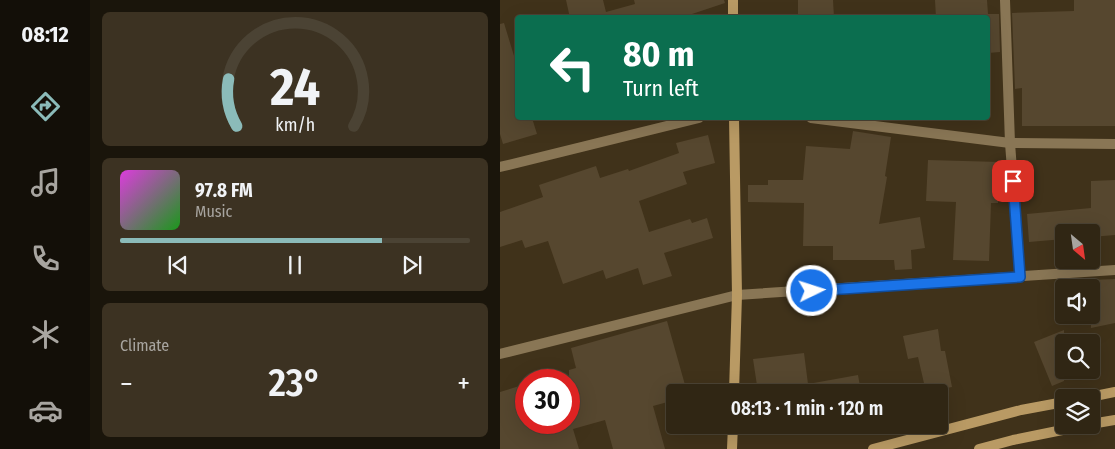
<!DOCTYPE html>
<meta charset="utf-8">
<style>
body{margin:0;font-family:"Fira Sans Condensed",sans-serif;background:#3c3222;color:#f1f3f6;height:100vh;display:flex;flex-direction:column;font-size:19px;white-space:nowrap}
*{box-sizing:border-box;margin:0}
p{font-size:16px;color:#a8a5a0}
.icon{flex:none;width:28px;height:28px;fill:none;stroke:currentColor;stroke-width:2;stroke-linecap:round;stroke-linejoin:round}
.map{position:relative;flex:1;overflow:hidden}
.sheet{display:flex;flex-direction:column;gap:12px;padding:12px;background:#1a150b;width:410px}
.sheet>*{flex:none}
.hud{position:absolute;left:15px;top:15px;width:475px;height:105px;border-radius:5px;box-shadow:0 5px 20px #0002,0 0 0 1px #4b4334;background:#0b6e4f;color:#fff;overflow:hidden}
.needle{width:32px;rotate:151deg}
.buttons{position:absolute;left:555px;top:224px;display:grid;gap:10px}
.buttons a{display:grid;place-items:center;width:45px;height:45px;border-radius:5px;background:#302614;box-shadow:0 5px 20px #0002,0 0 0 1px #4b4334;font-size:25px}
.speed{position:absolute;left:15px;top:369px;display:flex;gap:10px;font-size:25px;font-weight:700;text-align:center}
.speed>*{display:grid;place-content:center;width:65px;height:65px;border-radius:50%;background:#302614;box-shadow:0 5px 20px #0002,0 0 0 1px #4b4334;line-height:1}
.speed .limit{border:8px solid #d22;background:#fff;color:#111}
.pin{position:absolute;display:grid;place-items:center;width:42px;height:42px;color:#fff;margin:-21px;border-radius:10px;box-shadow:0 2px 8px #0006}
.me{position:absolute;width:55px;margin:-28px;rotate:86deg;stroke-linejoin:round;filter:drop-shadow(0 0 4px #0008)}
.turn{display:flex;align-items:center;gap:18px;height:105px;padding:0 25px;font-size:22px}
.turn .icon{width:65px;height:65px;stroke-width:2.5}
.turn b{display:block;font-size:35px;line-height:42px}
.big{font-size:38px;font-weight:600;line-height:1.1}
.sheet .widget{flex:1;display:flex;flex-direction:column;justify-content:center;gap:8px;min-width:0;padding:0 18px;border-radius:8px;background:#3c3222}
.sheet .dial{align-items:center;gap:0}
.dial svg{height:130px;overflow:visible;fill:none;stroke:#4b4334;stroke-width:7;stroke-linecap:round;text-anchor:middle}
.dial text{fill:#f1f3f6;stroke:none}
.song{display:flex;align-items:center;gap:15px}
.cover{width:60px;height:60px;border-radius:8px;background:linear-gradient(135deg,hsl(300 70% 55%),hsl(120 70% 35%))}
.played{height:5px;border-radius:2px;background:linear-gradient(90deg,#8bbbb9 75%,#4b4334 75%)}
.keys{display:flex;justify-content:space-around;direction:ltr}
.heat{display:flex;justify-content:space-between;align-items:center;font-size:28px;direction:ltr}
.trip{position:absolute;left:166px;top:384px;width:282px;height:50px;border-radius:5px;background:#302614;box-shadow:0 5px 20px #0002,0 0 0 1px #4b4334;font-weight:600;line-height:50px;text-align:center}
main{display:flex;flex:1;min-height:0}
.menu{display:flex;flex-direction:column;width:90px;justify-content:space-around;align-items:center;background:#130f08;color:#a8a5a0}
.menu .icon{width:35px;height:35px}
.menu .active{color:#8bbbb9}
.menu b{font-size:22px;color:#f1f3f6}
.map>svg:first-child{display:block}
.building{fill:#56472f}
.lines{fill:none;stroke-linecap:round;stroke-linejoin:round}
.street{stroke:#897655;stroke-width:10}
.secondary{stroke:#b99a64;stroke-width:10}
.route-casing{stroke:#114b97;stroke-width:12}
.route{stroke:#1a73e8;stroke-width:9}
</style>
<main>
<nav class="menu">
<b>08:12</b>
<svg class="icon active" aria-label="directions" viewBox="0 0 24 24"><path d="M12 3l9 9-9 9-9-9zM9 14v-3h6M13 9l2 2-2 2"/></svg>
<svg class="icon" aria-label="music" viewBox="0 0 24 24"><path d="M9 18V5l10-2v13"/><circle cx="6" cy="18" r="3"/><circle cx="16" cy="16" r="3"/></svg>
<svg class="icon" aria-label="phone" viewBox="0 0 24 24"><path d="M5 4h4l2 5-3 2q2 4 5 5l2-3 5 2v4C11 20 4 13 5 4z"/></svg>
<svg class="icon" aria-label="climate" viewBox="0 0 24 24"><path d="M12 3v18M4 7l16 10M4 17L20 7"/></svg>
<svg class="icon" aria-label="car" viewBox="0 0 24 24"><path d="M5 17H2v-5l4-1 3-4h7l3 4 3 1v5h-3M9 17h6M6 11h13"/><circle cx="7" cy="17" r="2"/><circle cx="17" cy="17" r="2"/></svg>
</nav>
<section class="sheet">
<div class="widget dial"><svg viewBox="0 0 100 80">
<path d="M14 69A42 42 0 1 1 86 69"/>
<path d="M14 69A42 42 0 0 1 9 40" stroke="#8bbbb9"/>
<text x="50" y="56" font-size="32" font-weight="700">24</text>
<text x="50" y="72" font-size="11">km/h</text>
</svg></div>
<div class="widget">
<div class="song"><i class="cover"></i><div><b>97.8 FM</b><p>Music</p></div></div>
<div class="played"></div>
<div class="keys"><svg class="icon" aria-label="previous" viewBox="0 0 24 24"><path d="M18 5L8 12l10 7zM5 5v14"/></svg><svg class="icon" aria-label="pause" viewBox="0 0 24 24"><path d="M8 5v14M16 5v14"/></svg><svg class="icon" aria-label="next" viewBox="0 0 24 24"><path d="M6 5l10 7-10 7zM19 5v14"/></svg></div>
</div>
<div class="widget"><p>Climate</p>
<div class="heat"><a>−</a><b class="big">23°</b><a>+</a></div>
</div>
</section>
<div class="map">
<svg width="615" height="449" viewBox="0 0 615 449">
<rect width="100%" height="100%" fill="#40321a"/>
<g class="building">
<polygon points="66,0 103,0 106,12 135,4 134,0 224,0 225,3 180,18 70,18"/>
<polygon points="298,0 333,0 334,18 298,18"/>
<polygon points="435,0 487,0 488,14 499,14 500,52 488,53 488,18 436,18"/>
<polygon points="574,0 615,0 615,126 522,126 522,88 515,89 512,13 574,11"/>
<polygon points="4,23 18,69 18,118 32,118 37,134 3,144 0,134 0,24"/>
<polygon points="353,131 391,137 385,176 387,177 379,224 420,217 425,248 411,250 412,269 395,270 394,260 333,260 333,246 303,246 304,203 248,202 248,185 268,185 268,180 303,180 306,146 350,149"/>
<polygon points="208,135 215,163 183,172 187,184 139,201 149,232 190,219 192,223 207,218 213,238 164,253 172,276 143,285 138,268 106,279 103,270 63,284 48,241 25,248 22,240 0,247 0,212 43,197 39,185 96,166 100,178 128,169 129,171 179,153 176,143"/>
<polygon points="428,160 500,162 498,203 491,203 489,261 453,260 456,202 426,201"/>
<polygon points="615,180 615,235 591,237 591,232 564,232 564,239 529,242 527,214 591,208 591,181"/>
<polygon points="615,279 615,323 591,328 591,280"/>
<polygon points="167,321 187,392 175,392 175,400 153,406 165,449 113,449 105,420 73,429 79,449 0,449 0,392 26,384 26,422 69,422 69,370 76,368 71,348"/>
<polygon points="438,329 441,351 445,351 452,387 426,392 418,357 408,359 403,336"/>
<polygon points="564,330 564,381 552,386 534,342"/>
<polygon points="304,353 308,384 358,375 361,392 258,392 253,359"/>
</g>
<g class="lines">
<g class="street">
<polyline points="505,0 510,143 520,277"/>
<polyline points="311,118 510,143 615,144"/>
<polyline points="0,167 199,118"/>
<polyline points="0,354 237,295 615,270"/>
</g>
<g class="secondary">
<polyline points="233,0 233,18"/>
<polyline points="234,392 237,295 234,118"/>
<polyline points="585,398 615,392"/>
<polyline points="591,424 615,420"/>
<polyline points="232,449 233,425"/>
<polyline points="373,449 521,410 564,402"/>
<polyline points="479,449 513,440 587,425"/>
</g>
</g>
<g class="lines">
<defs>
<polyline id="route" points="312,291 520,277 513,181"/>
</defs>
<use href="#route" class="route-casing"/>
<use href="#route" class="route"/>
</g>
</svg>
<div class="buttons">
<a><svg class="needle" viewBox="-14 -14 28 28"><path d="M0-13l5 13h-10z" fill="#e53935"/><path d="M0 13l5-13h-10z" fill="#a8a5a0"/></svg></a>
<a><svg class="icon" aria-label="sound" viewBox="0 0 24 24"><path d="M4 9h4l5-4v14l-5-4H4zM17 9q2 3 0 6"/></svg></a>
<a><svg class="icon" aria-label="search" viewBox="0 0 24 24"><circle cx="10" cy="10" r="6"/><path d="M15 15l6 6"/></svg></a>
<a><svg class="icon" aria-label="layers" viewBox="0 0 24 24"><path d="M12 4l9 5-9 5-9-5zM3 14l9 5 9-5"/></svg></a>
</div>
<div class="speed"><div class="limit">30</div></div>
<div class="pin" style="left:513px;top:181px;background:#d93025"><svg class="icon" aria-label="arrive" viewBox="0 0 24 24"><path d="M6 21V4h12l-3 4 3 4H6"/></svg></div>
<svg class="me" style="left:312px;top:291px" viewBox="-20 -20 40 40"><circle r="17" fill="#1a73e8" stroke="#fff" stroke-width="3"/><path d="M0-11L8 9 0 5-8 9z" fill="#fff"/></svg>
<div class="trip">08:13 · 1 min · 120 m</div>
<div class="hud">
<div class="turn"><svg class="icon" aria-label="left" viewBox="0 0 24 24"><path d="M17 20v-9H6M10 6l-5 5 5 5"/></svg><div><b>80 m</b>Turn left</div></div>
</div>
</div>
</main>
